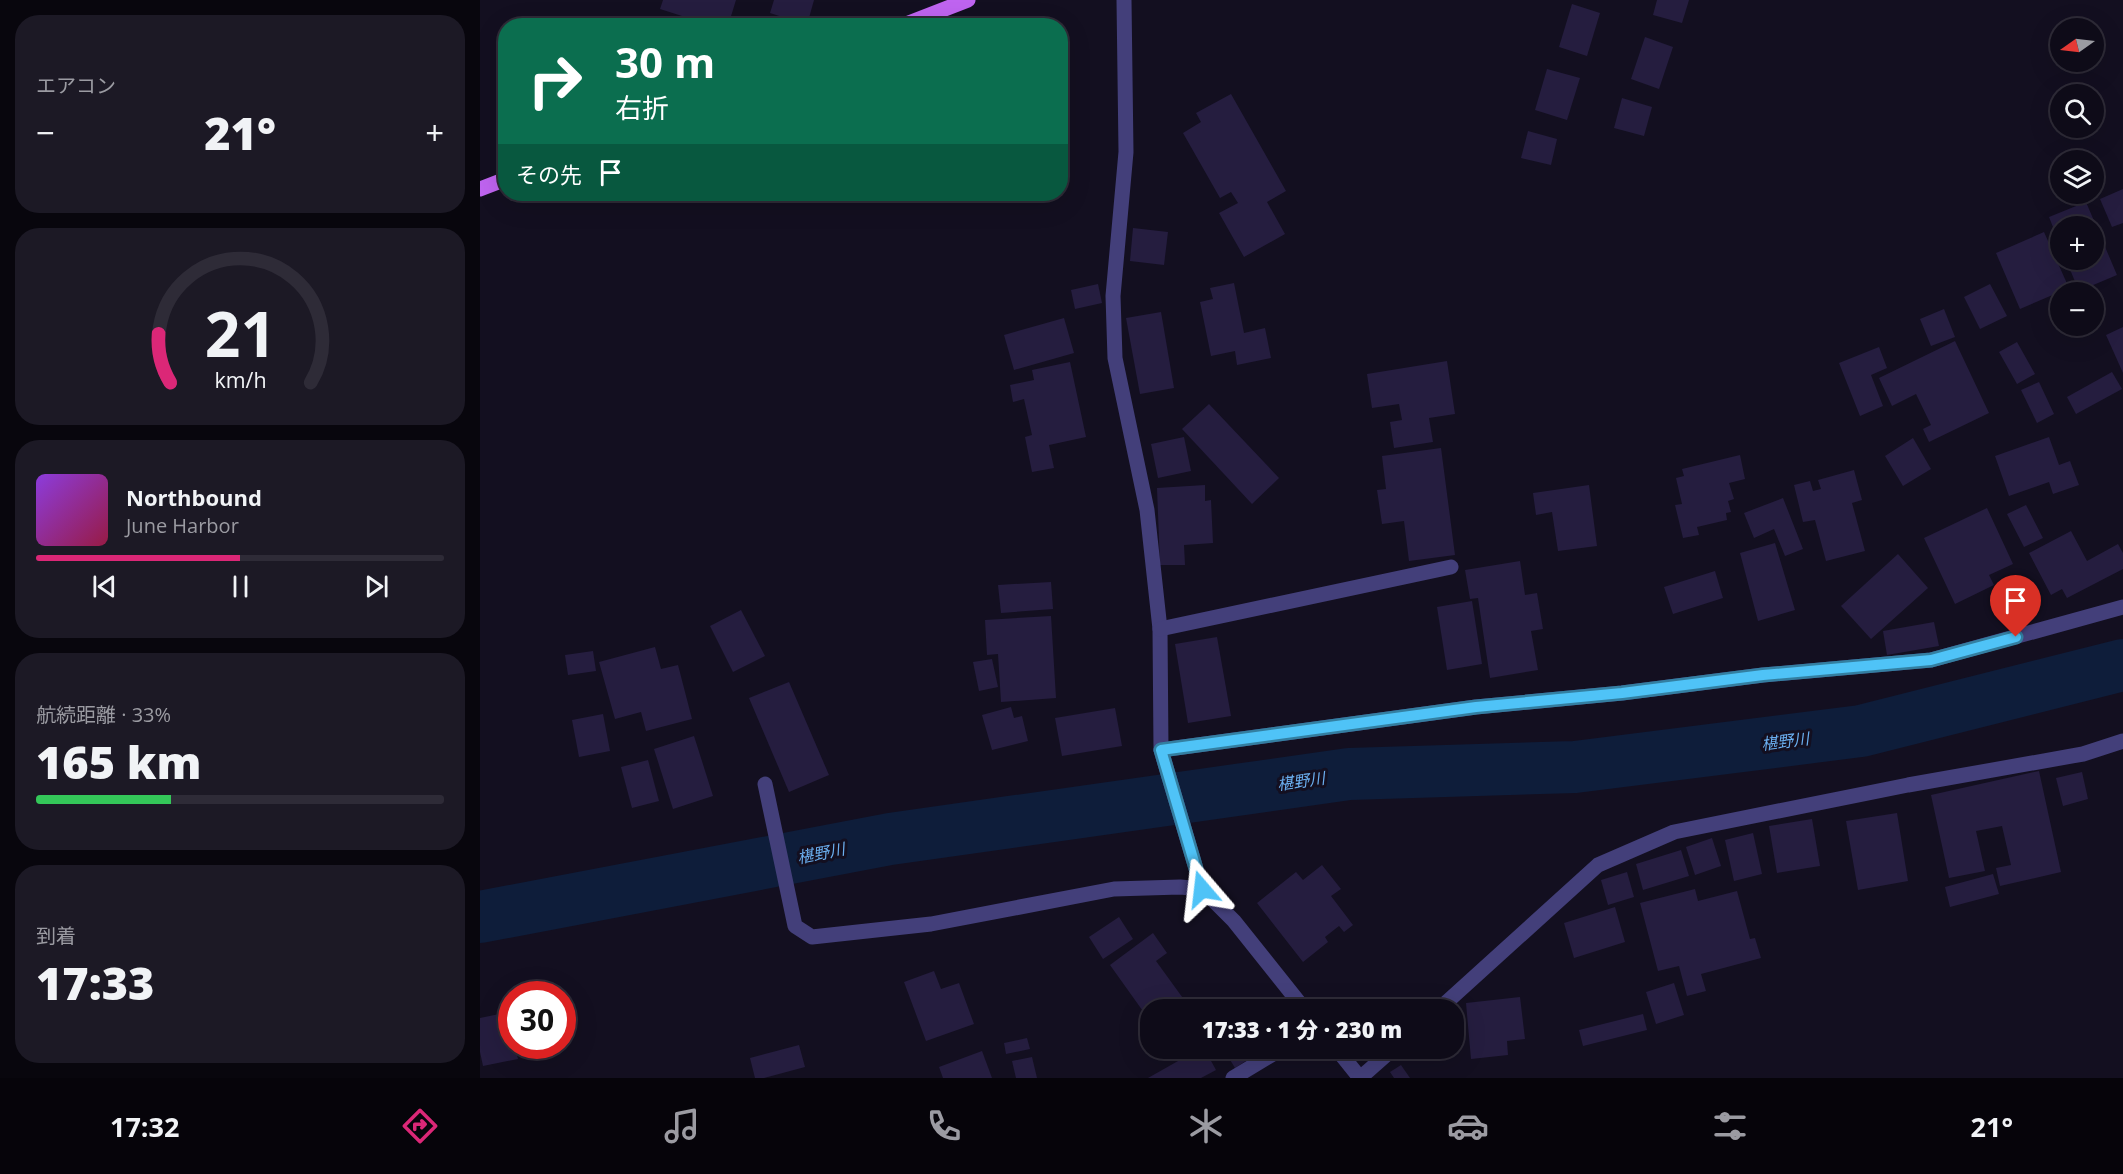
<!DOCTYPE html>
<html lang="ja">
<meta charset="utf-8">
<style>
body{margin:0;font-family:"Open Sans","Noto Sans JP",sans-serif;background:#1c1925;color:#f1f3f6;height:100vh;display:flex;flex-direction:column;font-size:22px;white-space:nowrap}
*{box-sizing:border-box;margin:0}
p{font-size:20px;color:#9b9ba2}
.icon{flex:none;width:33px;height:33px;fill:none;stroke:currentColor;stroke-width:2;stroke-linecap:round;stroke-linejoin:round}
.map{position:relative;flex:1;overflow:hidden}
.details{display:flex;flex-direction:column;gap:15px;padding:15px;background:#08060d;width:480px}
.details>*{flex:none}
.top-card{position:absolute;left:18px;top:18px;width:570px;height:183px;border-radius:24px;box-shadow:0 6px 24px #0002,0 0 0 2px #2e2b37;background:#0b6e4f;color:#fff;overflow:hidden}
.needle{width:39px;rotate:256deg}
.tools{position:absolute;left:1570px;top:18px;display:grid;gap:12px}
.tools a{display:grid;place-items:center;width:54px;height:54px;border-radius:50%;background:#0e0b18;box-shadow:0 6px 24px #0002,0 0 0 2px #2e2b37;font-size:30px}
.speed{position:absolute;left:18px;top:981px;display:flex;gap:12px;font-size:30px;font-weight:700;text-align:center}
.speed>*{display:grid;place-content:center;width:78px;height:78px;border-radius:50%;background:#0e0b18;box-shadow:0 6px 24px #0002,0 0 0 2px #2e2b37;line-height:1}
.speed .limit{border:9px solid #d22;background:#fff;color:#111}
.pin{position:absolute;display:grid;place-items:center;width:51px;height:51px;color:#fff;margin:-62px -26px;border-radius:50% 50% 50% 0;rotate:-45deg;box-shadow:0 0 6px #0007}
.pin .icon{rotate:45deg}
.me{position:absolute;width:66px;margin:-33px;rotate:343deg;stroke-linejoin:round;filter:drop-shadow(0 0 4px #0008)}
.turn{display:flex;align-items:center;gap:21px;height:126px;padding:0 18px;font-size:27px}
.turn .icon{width:78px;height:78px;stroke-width:2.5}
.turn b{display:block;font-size:42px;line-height:51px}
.then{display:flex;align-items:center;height:57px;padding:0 18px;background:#0003;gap:12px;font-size:22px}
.big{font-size:45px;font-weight:800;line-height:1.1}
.details .tile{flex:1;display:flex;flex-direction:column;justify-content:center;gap:9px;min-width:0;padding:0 21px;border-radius:24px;background:#1c1925}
.details .dial{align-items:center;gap:0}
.dial svg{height:156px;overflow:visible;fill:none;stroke:#2e2b37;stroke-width:7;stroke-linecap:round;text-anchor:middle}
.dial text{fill:#f1f3f6;stroke:none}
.song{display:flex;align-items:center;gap:18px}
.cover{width:72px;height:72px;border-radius:9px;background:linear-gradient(135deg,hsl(270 70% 55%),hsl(340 70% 35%))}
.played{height:6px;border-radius:3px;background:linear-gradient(90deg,#db2777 50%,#2e2b37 50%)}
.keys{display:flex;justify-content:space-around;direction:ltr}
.heat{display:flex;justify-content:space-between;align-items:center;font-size:33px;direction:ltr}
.charge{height:9px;border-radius:4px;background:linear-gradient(90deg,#34c759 33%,#2e2b37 0)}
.trip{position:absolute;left:660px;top:999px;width:324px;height:60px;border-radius:24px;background:#0e0b18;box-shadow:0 6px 24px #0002,0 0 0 2px #2e2b37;font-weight:800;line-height:60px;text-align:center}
.menu{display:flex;height:96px;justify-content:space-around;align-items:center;background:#06040a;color:#9b9ba2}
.menu .icon{width:42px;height:42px}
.menu .current{color:#db2777}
.menu b{font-size:27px;color:#f1f3f6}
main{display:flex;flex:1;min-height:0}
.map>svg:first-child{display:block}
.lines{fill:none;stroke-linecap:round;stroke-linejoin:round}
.river{stroke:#0e1d3a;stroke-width:52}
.building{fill:#251d3f}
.minor{stroke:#433f7a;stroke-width:15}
.major{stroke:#bf64f0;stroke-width:15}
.route-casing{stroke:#337fa1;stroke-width:15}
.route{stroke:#4fc3f7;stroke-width:10}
.labels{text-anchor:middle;stroke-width:6;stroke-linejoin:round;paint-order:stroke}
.water-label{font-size:16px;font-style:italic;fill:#6baff0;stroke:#130f20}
</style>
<main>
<section class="details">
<div class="tile"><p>エアコン</p>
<div class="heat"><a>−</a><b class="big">21°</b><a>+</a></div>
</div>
<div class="tile dial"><svg viewBox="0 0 100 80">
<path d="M14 69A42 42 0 1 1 86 69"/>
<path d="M14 69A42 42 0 0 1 8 44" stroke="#db2777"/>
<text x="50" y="56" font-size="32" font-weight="700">21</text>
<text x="50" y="72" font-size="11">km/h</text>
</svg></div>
<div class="tile">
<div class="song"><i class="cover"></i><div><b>Northbound</b><p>June Harbor</p></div></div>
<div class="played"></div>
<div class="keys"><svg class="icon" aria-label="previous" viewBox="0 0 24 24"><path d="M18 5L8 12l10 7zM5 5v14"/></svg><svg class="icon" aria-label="pause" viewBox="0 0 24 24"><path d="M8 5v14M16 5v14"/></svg><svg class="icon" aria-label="next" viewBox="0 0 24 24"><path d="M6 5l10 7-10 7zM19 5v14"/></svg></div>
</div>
<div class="tile"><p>航続距離 · 33%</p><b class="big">165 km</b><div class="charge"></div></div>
<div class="tile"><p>到着</p><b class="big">17:33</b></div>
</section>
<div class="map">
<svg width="1643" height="1078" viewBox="0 0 1643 1078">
<rect width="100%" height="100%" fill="#130f20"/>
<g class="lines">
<polyline class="river" points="0,917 410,839 869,774 1095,767 1381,731 1643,665"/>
</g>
<g class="building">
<polygon points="183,0 256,0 248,26 200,26 202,16 180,9"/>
<polygon points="294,0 334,0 327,25 290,13"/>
<polygon points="1177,0 1209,0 1202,23 1173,15"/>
<polygon points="1092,4 1120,13 1107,56 1079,47"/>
<polygon points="1165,37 1193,47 1179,89 1151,79"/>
<polygon points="1067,69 1100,78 1087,120 1055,110"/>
<polygon points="751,94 806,191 787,202 805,234 764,257 739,213 758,203 751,192 740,198 703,133 721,122 716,113"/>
<polygon points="1142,98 1172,107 1164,136 1134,128"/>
<polygon points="1048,131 1077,139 1071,165 1041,158"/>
<polygon points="1643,189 1643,223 1632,227 1620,199"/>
<polygon points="1606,202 1637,275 1599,291 1586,260 1614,260 1614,226 1581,226 1581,247 1569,217"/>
<polygon points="653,228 688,232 684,265 650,261"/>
<polygon points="1564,232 1589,288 1540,309 1516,253"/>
<polygon points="754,283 764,333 785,328 791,358 757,365 755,351 731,356 720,302 733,299 730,288"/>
<polygon points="618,284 622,303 595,309 591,290"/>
<polygon points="1510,284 1527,316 1500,329 1484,297"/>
<polygon points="1464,309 1475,337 1451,346 1440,319"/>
<polygon points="681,312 694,388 660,394 646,318"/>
<polygon points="584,318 594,353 534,370 524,335"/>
<polygon points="1643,327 1643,373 1626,335"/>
<polygon points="1475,341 1509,413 1449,442 1443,429 1451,425 1436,394 1412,406 1399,378"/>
<polygon points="1537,342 1555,374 1537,384 1519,352"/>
<polygon points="1399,347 1407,368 1391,375 1403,406 1380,416 1359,363"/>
<polygon points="967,361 975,414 949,418 953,442 914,448 910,422 922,420 919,404 892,408 887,374"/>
<polygon points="590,362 606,437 569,445 574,468 552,472 545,437 552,435 544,399 533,402 530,385 554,380 552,370"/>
<polygon points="1632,372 1642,389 1596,414 1587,397"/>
<polygon points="1559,382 1574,414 1557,423 1541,390"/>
<polygon points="729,404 799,478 772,504 702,429"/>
<polygon points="704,437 711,471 678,478 671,444"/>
<polygon points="1569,437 1579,465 1590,461 1599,485 1573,494 1569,482 1529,496 1515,456"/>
<polygon points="1433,438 1451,469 1423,486 1405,456"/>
<polygon points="961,448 975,555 929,561 924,521 902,524 897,490 906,489 902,456"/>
<polygon points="1260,455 1265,479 1249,483 1254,499 1248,501 1251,512 1246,513 1247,520 1217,527 1219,535 1203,538 1195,505 1202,504 1196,478 1204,476 1202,469"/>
<polygon points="1374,470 1382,500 1372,503 1385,551 1346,561 1335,520 1323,522 1314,485 1330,481 1333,491 1341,489 1338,480"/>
<polygon points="725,485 725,501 731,500 733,543 704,545 705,565 680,565 677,488"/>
<polygon points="1109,485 1117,546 1078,551 1072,512 1056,515 1053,493"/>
<polygon points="1303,498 1323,549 1305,556 1294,529 1274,538 1264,513"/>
<polygon points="1546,505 1563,538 1544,547 1527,514"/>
<polygon points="1507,508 1533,564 1509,575 1514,585 1475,604 1444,538"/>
<polygon points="1591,531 1607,561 1638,544 1643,553 1643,569 1587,598 1582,589 1571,595 1549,553"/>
<polygon points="1295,543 1315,610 1278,621 1260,553"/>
<polygon points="1418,554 1448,588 1391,639 1361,606"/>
<polygon points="1040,561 1045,595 1057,593 1063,629 1051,631 1058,670 1010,678 998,598 990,599 985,570"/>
<polygon points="1235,571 1243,598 1193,614 1184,587"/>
<polygon points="571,582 573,609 521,613 518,585"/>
<polygon points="992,601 1002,664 967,670 957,607"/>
<polygon points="261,610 285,656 253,672 230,626"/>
<polygon points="571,616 576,698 521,702 518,654 507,655 505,620"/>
<polygon points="1454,622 1459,646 1407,655 1403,631"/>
<polygon points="737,637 751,716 708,723 695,644"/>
<polygon points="175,647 181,669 198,665 212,719 166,731 161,712 135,719 119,662"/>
<polygon points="113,651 116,671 88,675 85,655"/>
<polygon points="512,659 518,687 499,691 493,662"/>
<polygon points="309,682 349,775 309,792 269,698"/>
<polygon points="531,707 534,718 542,716 548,741 512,750 502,715"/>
<polygon points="635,708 642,746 582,756 575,718"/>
<polygon points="123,714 130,751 99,757 92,720"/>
<polygon points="214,736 233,796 193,809 174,749"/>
<polygon points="168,760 179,801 152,808 141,767"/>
<polygon points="1559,771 1581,872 1520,886 1516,868 1531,865 1522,826 1496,831 1505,871 1469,878 1451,795"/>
<polygon points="1602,772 1608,799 1583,806 1576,778"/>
<polygon points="1417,813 1428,881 1378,890 1366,821"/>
<polygon points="1332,819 1340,866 1297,873 1289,826"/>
<polygon points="1273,833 1282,874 1254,881 1245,840"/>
<polygon points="1232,838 1241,866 1215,875 1206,847"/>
<polygon points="1201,850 1209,876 1163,890 1156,864"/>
<polygon points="842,865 861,889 851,896 873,925 864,932 859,926 845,937 848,942 823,962 777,903 816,872 823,880"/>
<polygon points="1147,872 1154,897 1128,905 1121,880"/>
<polygon points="1513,874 1519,894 1470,907 1465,887"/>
<polygon points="1215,889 1218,901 1257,891 1270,939 1275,938 1281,958 1221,974 1226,991 1207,996 1199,966 1178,971 1160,903"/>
<polygon points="1135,907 1145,942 1094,958 1084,923"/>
<polygon points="639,917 653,939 623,959 609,937"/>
<polygon points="673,933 687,953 676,961 705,1001 693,1010 670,1010 670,1021 630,965"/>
<polygon points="454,971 461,989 479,983 494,1024 446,1041 424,982"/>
<polygon points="1194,983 1204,1015 1176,1024 1166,992"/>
<polygon points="1040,997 1045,1039 1027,1041 1028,1055 991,1059 986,1003"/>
<polygon points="29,1012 32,1046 35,1046 38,1059 3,1066 0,1052 0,1018"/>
<polygon points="1163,1014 1167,1030 1103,1046 1099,1030"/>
<polygon points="547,1038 550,1049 526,1054 524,1043"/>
<polygon points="319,1045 325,1067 284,1078 275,1078 270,1058"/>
<polygon points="721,1048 724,1048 736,1070 721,1078 668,1078"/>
<polygon points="743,1048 785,1048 755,1068"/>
<polygon points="502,1051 512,1078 463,1078 459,1067"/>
<polygon points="552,1057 557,1078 536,1078 532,1061"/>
<polygon points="921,1065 930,1078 914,1078 910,1072"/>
</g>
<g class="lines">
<g class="minor">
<polyline points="644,0 646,152 633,296 635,358 667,510 680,629 681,750 722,889 754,921 825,1010"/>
<polyline points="680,629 971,567"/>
<polyline points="681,750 996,707 1142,693 1283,675 1451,660 1643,607"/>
<polyline points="285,784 315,926 332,937 451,924 634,889 700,887 722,889"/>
<polyline points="958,1010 1118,865 1194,832 1428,785 1603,754 1643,741"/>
<polyline points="856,1048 880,1078"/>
<polyline points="753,1078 803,1048"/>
<polyline points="880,1078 914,1048"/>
</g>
<g class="major">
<polyline points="421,26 488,0"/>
<polyline points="0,189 26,179"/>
</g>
</g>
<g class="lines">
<defs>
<polyline id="route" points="722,889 681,750 996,707 1142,693 1283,675 1451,660 1536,637"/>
</defs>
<use href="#route" class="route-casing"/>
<use href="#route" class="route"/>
</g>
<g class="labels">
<g class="water-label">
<text transform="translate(1305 741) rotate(-7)" y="6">椹野川</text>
<text transform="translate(821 781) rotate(-8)" y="6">椹野川</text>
<text transform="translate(341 853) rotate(-11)" y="6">椹野川</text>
</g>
</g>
</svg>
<div class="tools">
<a><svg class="needle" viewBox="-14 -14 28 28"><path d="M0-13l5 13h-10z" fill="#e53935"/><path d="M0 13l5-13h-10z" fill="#9b9ba2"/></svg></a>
<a><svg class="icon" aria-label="search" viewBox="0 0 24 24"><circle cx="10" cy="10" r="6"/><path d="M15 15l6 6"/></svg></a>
<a><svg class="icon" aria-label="layers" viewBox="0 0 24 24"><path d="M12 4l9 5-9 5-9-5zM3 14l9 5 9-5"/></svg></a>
<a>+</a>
<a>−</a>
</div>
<div class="speed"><div class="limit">30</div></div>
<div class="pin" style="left:1536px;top:637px;background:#d93025"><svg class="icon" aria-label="arrive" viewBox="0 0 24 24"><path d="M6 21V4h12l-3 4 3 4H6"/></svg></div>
<svg class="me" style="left:722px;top:889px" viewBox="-20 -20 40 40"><path d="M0-17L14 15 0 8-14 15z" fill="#4fc3f7" stroke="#fff" stroke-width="4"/></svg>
<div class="trip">17:33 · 1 分 · 230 m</div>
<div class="top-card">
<div class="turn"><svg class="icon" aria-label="right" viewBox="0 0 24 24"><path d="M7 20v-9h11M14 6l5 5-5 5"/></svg><div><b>30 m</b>右折</div></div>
<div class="then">その先<svg class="icon" aria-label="arrive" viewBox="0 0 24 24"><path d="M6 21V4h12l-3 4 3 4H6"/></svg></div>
</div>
</div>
</main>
<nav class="menu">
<b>17:32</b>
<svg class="icon current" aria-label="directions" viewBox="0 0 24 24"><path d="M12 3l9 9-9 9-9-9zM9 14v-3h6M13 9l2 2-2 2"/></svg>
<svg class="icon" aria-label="music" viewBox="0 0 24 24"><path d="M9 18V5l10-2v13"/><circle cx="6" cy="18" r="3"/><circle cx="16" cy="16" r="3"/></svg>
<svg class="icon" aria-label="phone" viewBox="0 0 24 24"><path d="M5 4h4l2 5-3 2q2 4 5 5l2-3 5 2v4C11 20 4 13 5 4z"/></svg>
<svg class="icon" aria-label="climate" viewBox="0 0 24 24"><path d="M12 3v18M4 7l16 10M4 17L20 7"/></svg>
<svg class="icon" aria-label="car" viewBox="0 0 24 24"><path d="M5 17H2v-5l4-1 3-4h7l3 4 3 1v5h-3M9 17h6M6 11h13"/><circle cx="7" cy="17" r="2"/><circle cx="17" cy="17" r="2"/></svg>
<svg class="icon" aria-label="filters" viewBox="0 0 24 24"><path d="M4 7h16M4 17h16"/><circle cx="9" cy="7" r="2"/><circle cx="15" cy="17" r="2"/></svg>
<b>21°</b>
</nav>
